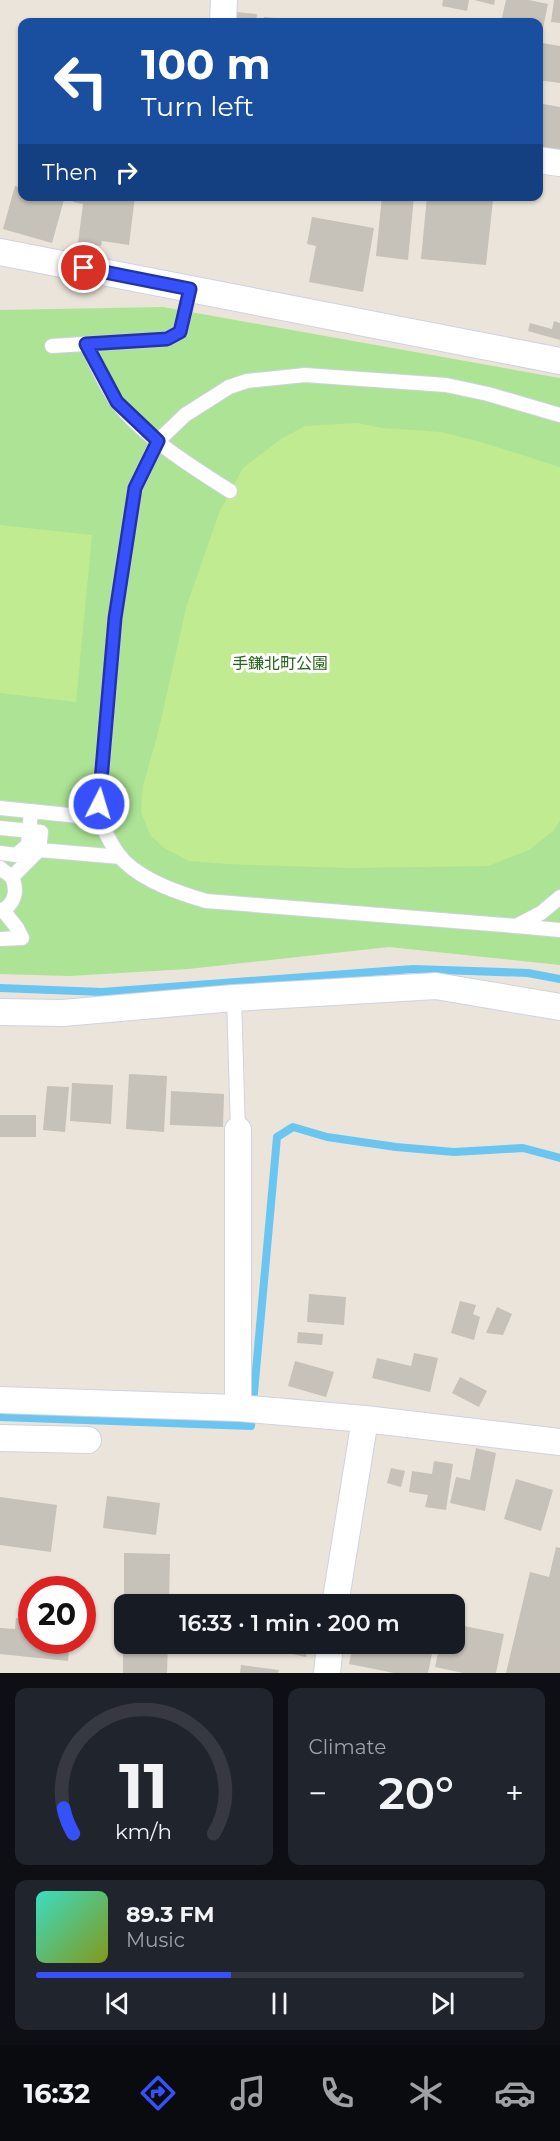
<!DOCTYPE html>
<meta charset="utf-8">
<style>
body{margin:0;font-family:Montserrat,"Noto Sans JP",sans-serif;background:#20242c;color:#f1f3f6;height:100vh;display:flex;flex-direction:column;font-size:22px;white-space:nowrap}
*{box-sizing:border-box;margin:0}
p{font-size:20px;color:#9ea1a6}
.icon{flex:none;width:33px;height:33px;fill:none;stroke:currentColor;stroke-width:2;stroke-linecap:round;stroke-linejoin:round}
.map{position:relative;height:1673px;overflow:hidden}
.side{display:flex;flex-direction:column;gap:15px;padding:15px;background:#0d0f14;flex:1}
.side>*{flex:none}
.top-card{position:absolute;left:18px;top:18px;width:525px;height:183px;border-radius:12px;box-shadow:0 2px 4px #0004;background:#1a4fa0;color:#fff;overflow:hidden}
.speed{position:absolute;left:18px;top:1576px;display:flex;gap:12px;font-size:30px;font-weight:700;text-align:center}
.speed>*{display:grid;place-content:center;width:78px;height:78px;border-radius:50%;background:#171b24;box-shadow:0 2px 4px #0004;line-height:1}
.speed .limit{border:9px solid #d22;background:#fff;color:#111}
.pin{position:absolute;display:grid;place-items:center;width:51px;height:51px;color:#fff;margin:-26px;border:3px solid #fff;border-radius:50%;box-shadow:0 2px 6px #0007}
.me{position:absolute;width:66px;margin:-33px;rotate:5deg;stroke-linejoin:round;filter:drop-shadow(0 0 4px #0008)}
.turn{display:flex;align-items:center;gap:21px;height:126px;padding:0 24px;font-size:27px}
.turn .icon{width:78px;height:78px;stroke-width:2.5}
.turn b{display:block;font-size:42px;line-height:51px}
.then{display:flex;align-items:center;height:57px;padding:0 24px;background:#0003;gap:12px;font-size:22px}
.big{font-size:45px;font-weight:600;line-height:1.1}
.side .tile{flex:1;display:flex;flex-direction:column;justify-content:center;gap:9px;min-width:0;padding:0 21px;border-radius:12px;background:#20242c}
.side .dial{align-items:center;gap:0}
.dial svg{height:156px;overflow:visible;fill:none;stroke:#363941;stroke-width:7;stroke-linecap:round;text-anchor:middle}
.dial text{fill:#f1f3f6;stroke:none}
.song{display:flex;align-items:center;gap:18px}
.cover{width:72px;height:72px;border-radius:9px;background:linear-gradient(135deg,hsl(170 70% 55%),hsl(70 70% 35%))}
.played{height:6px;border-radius:3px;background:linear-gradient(90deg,#3651fc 40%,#363941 40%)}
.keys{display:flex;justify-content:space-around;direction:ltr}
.heat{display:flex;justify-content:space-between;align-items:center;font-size:33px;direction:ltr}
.side .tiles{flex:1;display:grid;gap:15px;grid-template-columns:1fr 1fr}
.tile:last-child{grid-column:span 2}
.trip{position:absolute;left:114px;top:1594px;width:351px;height:60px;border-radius:12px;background:#171b24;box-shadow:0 2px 4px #0004;font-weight:600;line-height:60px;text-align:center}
.menu{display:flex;height:96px;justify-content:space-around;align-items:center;background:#090b0e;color:#9ea1a6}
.menu .icon{width:42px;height:42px}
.menu .active{color:#3651fc}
.menu b{font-size:27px;color:#f1f3f6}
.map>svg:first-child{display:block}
.green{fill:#ace395}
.pitch{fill:#c0eb90}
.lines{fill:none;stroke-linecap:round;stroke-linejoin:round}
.stream{stroke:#6ac6f0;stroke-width:8}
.building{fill:#c6c1b9}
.service-casing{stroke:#cfd2e2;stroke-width:16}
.minor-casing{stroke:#cfd2e2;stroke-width:28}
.service{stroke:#fff;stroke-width:14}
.minor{stroke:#fff;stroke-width:26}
.route-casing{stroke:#2335a4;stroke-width:15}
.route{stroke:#3651fc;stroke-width:10}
.labels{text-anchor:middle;stroke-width:6;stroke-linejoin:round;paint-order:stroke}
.park-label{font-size:16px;fill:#256518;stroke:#fff}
</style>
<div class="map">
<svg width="560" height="1673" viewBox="0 0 560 1673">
<rect width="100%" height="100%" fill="#ebe4da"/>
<polygon class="green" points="163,307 560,378 560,965 389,947 188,969 69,976 0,974 0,310"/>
<g class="pitch">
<polygon points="357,423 383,428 441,432 481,442 560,467 560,821 553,831 529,850 488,866 350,868 227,864 189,861 164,848 150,835 141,812 143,786 158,733 186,608 219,513 243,468 281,439 305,426"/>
<polygon points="0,525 92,535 76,702 0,693"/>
</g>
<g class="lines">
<g class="stream">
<polyline points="0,988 102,992 413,969 528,973 560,979"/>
<polyline points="0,1417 251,1426 277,1137 293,1127 327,1137 396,1147 454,1152 523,1148 560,1158"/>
</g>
</g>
<g class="building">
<polygon points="443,0 469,0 467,11 442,6"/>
<polygon points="474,0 495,0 494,5"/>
<polygon points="506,0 529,0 548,4 540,43 538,22 501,22"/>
<polygon points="554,0 560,0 560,23 551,22"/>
<polygon points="236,12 257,14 256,22 235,22"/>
<polygon points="264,17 301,20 301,22 263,22"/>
<polygon points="542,43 560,46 560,83 538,80"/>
<polygon points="538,103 560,107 560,157 538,153"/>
<polygon points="15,186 22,188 22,196 65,196 52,243 3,229"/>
<polygon points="74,196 135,196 129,245 102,241 101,246 78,243 83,204 73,202"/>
<polygon points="382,196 414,196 408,260 376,256"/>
<polygon points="427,196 454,196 493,200 486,265 421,259"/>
<polygon points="312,217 374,228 363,292 309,282 316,246 307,244"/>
<polygon points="554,321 560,323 560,340 528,331 530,323 552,329"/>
<polygon points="129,1074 167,1076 164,1132 126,1129"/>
<polygon points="72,1083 113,1085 111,1124 70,1121"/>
<polygon points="47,1086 69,1087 65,1132 43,1130"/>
<polygon points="171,1091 224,1094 223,1127 170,1125"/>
<rect x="0" y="1115" width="36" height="22"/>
<polygon points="309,1294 346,1297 344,1325 307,1322"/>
<polygon points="460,1301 476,1305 473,1314 480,1317 474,1340 451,1333"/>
<polygon points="497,1307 512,1314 503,1335 486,1333"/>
<polygon points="298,1332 323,1334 322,1345 297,1343"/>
<polygon points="414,1353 438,1358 430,1392 372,1378 377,1358 411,1366"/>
<polygon points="295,1361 334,1372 326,1397 288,1386"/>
<polygon points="460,1377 487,1391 479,1407 452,1393"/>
<polygon points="476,1448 496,1453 485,1511 450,1503 456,1477 470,1480"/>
<polygon points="434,1461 453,1464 446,1510 425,1507 428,1495 409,1492 412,1471 432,1474"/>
<polygon points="391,1468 405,1471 401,1487 387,1483"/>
<polygon points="516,1479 553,1490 541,1531 504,1519"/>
<polygon points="107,1496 160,1503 156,1535 103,1528"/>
<polygon points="0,1497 57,1505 51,1552 0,1545"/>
<polygon points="556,1547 560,1548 560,1673 506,1673 530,1572 549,1577"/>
<polygon points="124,1553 170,1554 169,1605 124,1605"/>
<polygon points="16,1618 32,1619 32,1641 70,1641 68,1661 0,1654 0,1628 15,1629"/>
<polygon points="454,1624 504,1634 496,1673 463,1673 435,1667 440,1644 454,1644"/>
<polygon points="123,1644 168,1644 167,1673 123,1673"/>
<polygon points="181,1644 232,1644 231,1653 181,1649"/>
<polygon points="247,1644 308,1644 306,1657"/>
<polygon points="353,1644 411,1644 410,1649 432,1654 428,1673 394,1673 349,1664"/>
<polygon points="241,1665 279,1670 278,1673 240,1673"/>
</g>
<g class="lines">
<defs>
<g id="service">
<path d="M86 344C96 363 105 385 117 402 141 435 195 469 230 491"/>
<polyline points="52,346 167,339 180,332 190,289"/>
<path d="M560 415 488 394 446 385 305 375 247 381 229 387 185 415 158 441 135 488 115 617 98 818C106 832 113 851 125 862 146 882 179 893 206 901L516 926 541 913 560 897"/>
<polyline points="0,808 98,818"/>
<polyline points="0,828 41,832 39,850"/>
<polyline points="0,853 16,855 28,845 31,811"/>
<path d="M0 868 12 877C18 891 15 905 0 911"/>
<polyline points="12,877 39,850 121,857"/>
<polyline points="516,926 560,930"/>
<polyline points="0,939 22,938 17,928 3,910"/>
<polyline points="234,998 238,1130"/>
</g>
<g id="minor">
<polyline points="223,22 224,0"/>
<polyline points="538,160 560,163"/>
<polyline points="0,252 560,361"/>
<polyline points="0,1012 63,1013 234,998 436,986 560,1007"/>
<polyline points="0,1400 238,1408 365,1419 560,1442"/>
<polyline points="238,1408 238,1130"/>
<polyline points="0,1438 88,1440"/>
<polyline points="335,1605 365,1419"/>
<polyline points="327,1673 330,1644"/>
</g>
</defs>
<use href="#service" class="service-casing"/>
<use href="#minor" class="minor-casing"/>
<use href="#service" class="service"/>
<use href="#minor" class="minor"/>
</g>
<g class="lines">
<defs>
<polyline id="route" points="84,268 190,289 180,332 167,339 86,344 117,402 158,441 135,488 115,618 99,804"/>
</defs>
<use href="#route" class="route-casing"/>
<use href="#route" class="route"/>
</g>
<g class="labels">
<g class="park-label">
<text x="280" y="669">手鎌北町公園</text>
</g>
</g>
</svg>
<div class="speed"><div class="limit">20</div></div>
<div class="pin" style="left:84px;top:268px;background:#d93025"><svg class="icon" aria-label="arrive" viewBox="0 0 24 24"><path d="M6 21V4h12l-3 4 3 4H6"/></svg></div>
<svg class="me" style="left:99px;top:804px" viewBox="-20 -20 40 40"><circle r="17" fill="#3651fc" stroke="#fff" stroke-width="3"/><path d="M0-11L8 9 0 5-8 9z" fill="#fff"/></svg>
<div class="trip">16:33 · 1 min · 200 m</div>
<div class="top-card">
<div class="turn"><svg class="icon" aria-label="left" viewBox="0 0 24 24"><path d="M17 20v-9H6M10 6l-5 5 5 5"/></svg><div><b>100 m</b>Turn left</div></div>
<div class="then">Then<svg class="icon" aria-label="right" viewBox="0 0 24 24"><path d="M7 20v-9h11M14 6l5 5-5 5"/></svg></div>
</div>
</div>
<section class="side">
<div class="tiles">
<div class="tile dial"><svg viewBox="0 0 100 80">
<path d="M14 69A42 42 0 1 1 86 69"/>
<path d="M14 69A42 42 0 0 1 9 56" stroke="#3651fc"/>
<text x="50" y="56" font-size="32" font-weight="700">11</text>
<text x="50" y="72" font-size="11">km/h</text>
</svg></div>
<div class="tile"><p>Climate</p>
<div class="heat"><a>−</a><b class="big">20°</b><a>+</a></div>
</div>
<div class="tile">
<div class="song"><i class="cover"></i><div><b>89.3 FM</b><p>Music</p></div></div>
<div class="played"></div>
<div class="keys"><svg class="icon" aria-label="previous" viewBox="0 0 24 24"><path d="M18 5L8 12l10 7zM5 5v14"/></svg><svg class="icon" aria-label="pause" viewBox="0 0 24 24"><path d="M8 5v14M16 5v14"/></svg><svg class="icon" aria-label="next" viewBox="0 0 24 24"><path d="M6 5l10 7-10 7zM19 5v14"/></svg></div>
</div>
</div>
</section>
<nav class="menu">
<b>16:32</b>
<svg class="icon active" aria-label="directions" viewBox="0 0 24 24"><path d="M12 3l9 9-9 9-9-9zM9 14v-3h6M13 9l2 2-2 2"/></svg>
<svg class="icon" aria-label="music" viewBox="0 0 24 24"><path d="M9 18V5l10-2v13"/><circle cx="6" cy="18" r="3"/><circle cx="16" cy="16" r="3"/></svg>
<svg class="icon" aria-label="phone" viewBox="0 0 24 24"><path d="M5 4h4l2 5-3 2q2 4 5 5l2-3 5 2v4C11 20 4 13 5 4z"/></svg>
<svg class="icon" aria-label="climate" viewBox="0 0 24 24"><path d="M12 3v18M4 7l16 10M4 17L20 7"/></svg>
<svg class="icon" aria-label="car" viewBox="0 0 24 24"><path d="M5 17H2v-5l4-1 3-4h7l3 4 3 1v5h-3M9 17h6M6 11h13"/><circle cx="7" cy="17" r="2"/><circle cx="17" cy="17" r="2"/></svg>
</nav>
